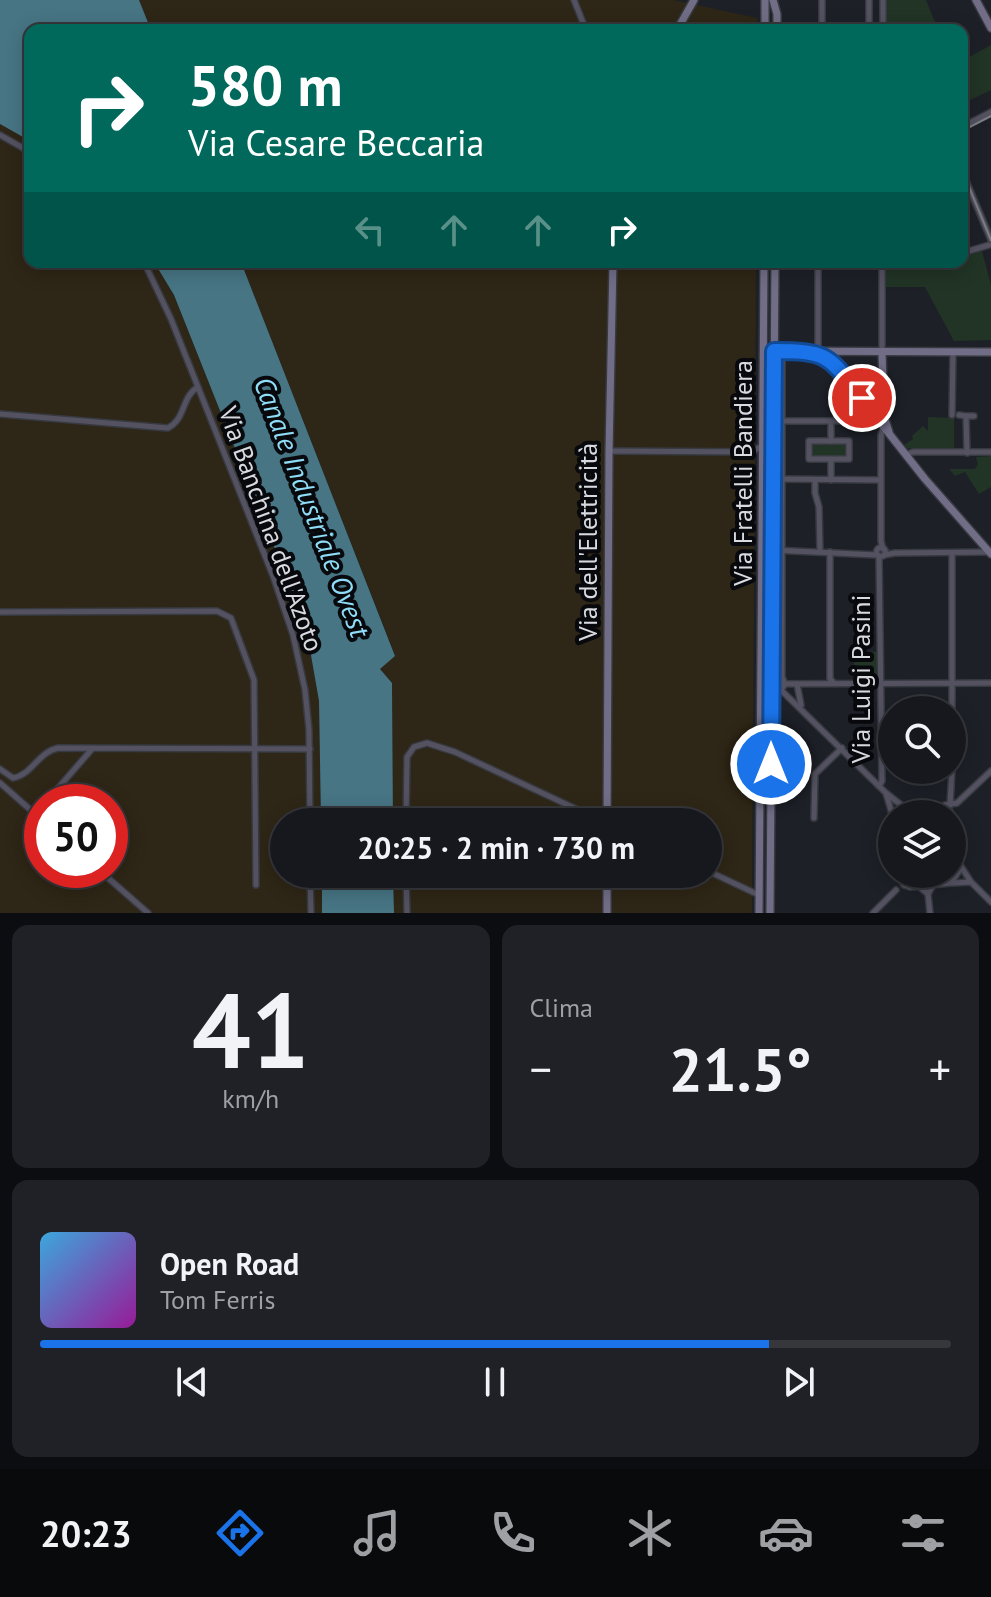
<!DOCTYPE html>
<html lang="it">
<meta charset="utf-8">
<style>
body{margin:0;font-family:"PT Sans",sans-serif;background:#1f2126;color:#f1f3f6;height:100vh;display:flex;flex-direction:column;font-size:30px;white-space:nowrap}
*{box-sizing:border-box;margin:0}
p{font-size:26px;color:#9ea0a4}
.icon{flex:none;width:44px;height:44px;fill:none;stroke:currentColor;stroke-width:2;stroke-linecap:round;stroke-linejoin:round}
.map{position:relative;height:913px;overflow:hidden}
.sheet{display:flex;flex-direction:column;gap:12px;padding:12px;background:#0c0d10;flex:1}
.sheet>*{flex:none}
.top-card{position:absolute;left:24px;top:24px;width:944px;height:244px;border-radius:16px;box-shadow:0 4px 20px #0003,0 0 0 2px #35373b;background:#00695c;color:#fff;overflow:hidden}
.buttons{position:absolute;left:878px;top:696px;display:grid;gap:16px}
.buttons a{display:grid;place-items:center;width:88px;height:88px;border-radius:50%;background:#16181d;box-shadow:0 4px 20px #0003,0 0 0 2px #35373b;font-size:40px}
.speed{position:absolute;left:24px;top:784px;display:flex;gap:16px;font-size:40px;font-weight:700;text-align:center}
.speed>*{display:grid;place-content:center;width:104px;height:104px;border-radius:50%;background:#16181d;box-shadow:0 4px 20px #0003,0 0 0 2px #35373b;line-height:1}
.speed .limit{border:12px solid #d22;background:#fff;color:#111}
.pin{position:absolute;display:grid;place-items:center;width:68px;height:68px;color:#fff;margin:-34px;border:4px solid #fff;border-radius:50%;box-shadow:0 2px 8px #0007}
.me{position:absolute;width:88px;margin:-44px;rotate:0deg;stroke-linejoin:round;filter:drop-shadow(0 0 6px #0008)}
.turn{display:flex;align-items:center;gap:28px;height:168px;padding:0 32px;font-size:36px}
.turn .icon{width:104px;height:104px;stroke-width:2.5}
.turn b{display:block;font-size:56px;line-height:68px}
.lanes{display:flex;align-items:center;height:76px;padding:0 32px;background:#0003;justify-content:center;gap:40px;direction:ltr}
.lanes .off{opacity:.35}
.big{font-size:60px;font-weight:700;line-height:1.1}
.sheet .card{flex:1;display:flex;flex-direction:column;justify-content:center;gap:12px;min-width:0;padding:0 28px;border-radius:16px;background:#1f2126}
.sheet .dial{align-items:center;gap:0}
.dial b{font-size:104px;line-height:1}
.song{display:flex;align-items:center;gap:24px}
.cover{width:96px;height:96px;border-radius:12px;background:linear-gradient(135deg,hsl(200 70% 55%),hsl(300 70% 35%))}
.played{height:8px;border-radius:4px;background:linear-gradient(90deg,#1a73e8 80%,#35373b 80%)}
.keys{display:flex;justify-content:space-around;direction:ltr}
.heat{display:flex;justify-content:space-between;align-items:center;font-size:44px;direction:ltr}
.sheet .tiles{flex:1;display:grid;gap:12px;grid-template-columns:1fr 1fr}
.card:last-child{grid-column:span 2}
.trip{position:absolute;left:270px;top:808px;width:452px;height:80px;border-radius:40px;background:#16181d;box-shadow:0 4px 20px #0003,0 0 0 2px #35373b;font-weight:700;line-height:80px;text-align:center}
.dock{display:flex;height:128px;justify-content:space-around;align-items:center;background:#090a0c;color:#9ea0a4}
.dock .icon{width:56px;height:56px}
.dock .on{color:#1a73e8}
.dock b{font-size:36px;color:#f1f3f6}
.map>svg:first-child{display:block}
.industrial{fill:#2e2616;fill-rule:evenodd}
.green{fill:#213425}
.water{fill:#477584}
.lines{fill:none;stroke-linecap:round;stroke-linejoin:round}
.street-casing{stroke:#373a41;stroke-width:8}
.secondary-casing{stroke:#373a41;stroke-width:10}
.street{stroke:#545261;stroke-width:5}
.secondary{stroke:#716d86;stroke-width:7}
.tram{stroke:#7c7e85;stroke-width:2}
.route-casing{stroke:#114b97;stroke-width:20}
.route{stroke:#1a73e8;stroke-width:14}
.labels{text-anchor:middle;stroke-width:8;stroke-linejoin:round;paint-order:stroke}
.street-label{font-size:26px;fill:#d8dae0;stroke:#08090d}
.water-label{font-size:28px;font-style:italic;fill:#8edcf7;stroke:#08090d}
</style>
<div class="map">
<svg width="991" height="913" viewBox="0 0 991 913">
<rect width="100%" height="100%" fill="#1d2027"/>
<g class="industrial">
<polygon points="139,0 673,0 757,18 757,30 151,30"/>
<path d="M0 124 30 141V262H154L174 295 306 627 319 701 321 822H284V874H322V913H0ZM42 802H110V870H42Z"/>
<polygon points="241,262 756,262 752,913 394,913 393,874 708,874 708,822 393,822 392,683 380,669 395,655"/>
</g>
<g class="green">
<polygon points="886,0 926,0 934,20 944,30 886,30"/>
<polygon points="991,45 991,90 970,100 962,84 962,61"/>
<polygon points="982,251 991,285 991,340 954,341 925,287 886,287 885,262 962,262 962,255"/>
<polygon points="928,417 954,418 954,449 907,448 904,445 913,439 912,436 923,426 928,431"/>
<polygon points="810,444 847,444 847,457 811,457"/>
<polygon points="991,456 991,487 979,494 965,472 955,476 949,469 975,469 978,464 976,457"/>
<polygon points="855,651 879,652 879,682 858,681 858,665 854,665"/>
<polygon points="952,824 957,871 953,879 911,885 905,883 902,874 952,874"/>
</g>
<g class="water">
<polygon points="0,0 139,0 151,30 30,30 30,141 0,124"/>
<polygon points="154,262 241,262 395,656 380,669 392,683 393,822 321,822 319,701 306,627 174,295"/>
<polygon points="322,874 393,874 394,913 322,913"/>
</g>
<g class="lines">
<defs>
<g id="street">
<polyline points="574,0 586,30"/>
<polyline points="822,0 822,30"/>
<polyline points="869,30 869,0"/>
<polyline points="883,30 883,0"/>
<polyline points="962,127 991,112"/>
<polyline points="0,135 30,152"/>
<polyline points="962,171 991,240"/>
<polyline points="962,253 989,245"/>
<polyline points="144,262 171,319 273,576 293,635 305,690 309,730 310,822"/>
<polyline points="882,262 882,352"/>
<polyline points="818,350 818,262"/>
<polyline points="866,400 877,404 881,396"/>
<path d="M0 414 168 428C186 419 181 397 198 387"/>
<polyline points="952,415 953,352"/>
<polyline points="959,415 966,416 967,453"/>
<polyline points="966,416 974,416"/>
<polyline points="782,421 866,421 874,416"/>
<polyline points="883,428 881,435 881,541 883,549"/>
<polyline points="831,441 831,421"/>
<polyline points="609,451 752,452 763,445"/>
<polyline points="905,455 913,452 991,452"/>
<polyline points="831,459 809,459 809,441 849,441 849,459 831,459 831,480"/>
<polyline points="782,479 881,480"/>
<polyline points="815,480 815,493 819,507 820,551"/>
<circle cx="881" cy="552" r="4.5"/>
<polyline points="772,550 877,555"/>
<polyline points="830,552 830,679 834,683"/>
<polyline points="884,555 895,553 990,552"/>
<polyline points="879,556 882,781 879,786"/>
<polyline points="0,612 217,611 231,618 254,680 256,885"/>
<polyline points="761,684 991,683"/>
<polyline points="797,684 801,705"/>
<polyline points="781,690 785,684 782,677 782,356"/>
<polyline points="781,690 886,793"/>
<polyline points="952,744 952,553"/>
<path d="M0 769 13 778C32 775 38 752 58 748L310 749"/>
<polyline points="0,783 42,820"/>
<polyline points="46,802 92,749"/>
<polyline points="945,805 957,803 991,771"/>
<polyline points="950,805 952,770"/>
<polyline points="892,814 886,793 905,808"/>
<path d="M895 814C908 805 933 804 948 808L953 817 959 871 951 883 910 887 904 885 899 874"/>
<polyline points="814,818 815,774 842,748"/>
<polyline points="406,822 407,757 414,747 427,743 455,752 604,822"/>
<polyline points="99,870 148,913"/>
<polyline points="708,871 759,895"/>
<polyline points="310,874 311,913"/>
<polyline points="406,874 407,913"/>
<polyline points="971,882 991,902"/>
<polyline points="952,883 971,882 960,865"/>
<polyline points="920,887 928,894 933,885"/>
<polyline points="928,894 930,913"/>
<polyline points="873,913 896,890"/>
</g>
<g id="secondary">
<polyline points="773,0 777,14 777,30"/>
<polyline points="976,0 991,28"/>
<polyline points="677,30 694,0"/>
<polyline points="765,30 765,0"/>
<polyline points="770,351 991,352"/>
<polyline points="810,351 823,355 838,369 925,479 991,554"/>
<polyline points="882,352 884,416 889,432"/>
<polyline points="607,822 609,451 613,262"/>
<polyline points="607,913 607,874"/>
<polyline points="759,913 764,262"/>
<polyline points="770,913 775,262"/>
</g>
</defs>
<use href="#street" class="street-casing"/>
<use href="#secondary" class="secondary-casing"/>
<use href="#street" class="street"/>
<use href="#secondary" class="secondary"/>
<g class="tram">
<polyline points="962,131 991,116"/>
<polyline points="962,170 991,240"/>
</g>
</g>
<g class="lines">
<defs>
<path id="route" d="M771 764 774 351C830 351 828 356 862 398"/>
</defs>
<use href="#route" class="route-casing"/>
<use href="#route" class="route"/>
</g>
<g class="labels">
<g class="street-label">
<text transform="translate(743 473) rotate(-90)" y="9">Via Fratelli Bandiera</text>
<text transform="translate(271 529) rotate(70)" y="9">Via Banchina dell'Azoto</text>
<text transform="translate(588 542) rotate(-90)" y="9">Via dell'Elettricità</text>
<text transform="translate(861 679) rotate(-90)" y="9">Via Luigi Pasini</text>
</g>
<g class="water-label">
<text transform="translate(312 507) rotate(69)" y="10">Canale Industriale Ovest</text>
</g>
</g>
</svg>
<div class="buttons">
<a><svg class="icon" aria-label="search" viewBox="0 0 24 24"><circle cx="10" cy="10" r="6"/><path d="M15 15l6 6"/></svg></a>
<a><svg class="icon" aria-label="layers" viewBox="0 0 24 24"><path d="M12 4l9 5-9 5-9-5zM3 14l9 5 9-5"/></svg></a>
</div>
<div class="speed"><div class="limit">50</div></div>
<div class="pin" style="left:862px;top:398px;background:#d93025"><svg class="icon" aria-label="arrive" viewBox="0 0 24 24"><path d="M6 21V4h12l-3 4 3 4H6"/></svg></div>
<svg class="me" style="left:771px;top:764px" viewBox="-20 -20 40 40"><circle r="17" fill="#1a73e8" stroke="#fff" stroke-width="3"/><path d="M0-11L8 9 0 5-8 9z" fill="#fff"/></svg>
<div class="trip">20:25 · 2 min · 730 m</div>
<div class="top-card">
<div class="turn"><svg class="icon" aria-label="right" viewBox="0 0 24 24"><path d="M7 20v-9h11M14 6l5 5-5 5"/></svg><div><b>580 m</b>Via Cesare Beccaria</div></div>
<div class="lanes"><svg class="icon off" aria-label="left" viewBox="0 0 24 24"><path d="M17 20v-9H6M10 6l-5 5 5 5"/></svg><svg class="icon off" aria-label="ahead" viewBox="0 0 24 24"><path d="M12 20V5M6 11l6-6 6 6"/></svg><svg class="icon off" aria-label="ahead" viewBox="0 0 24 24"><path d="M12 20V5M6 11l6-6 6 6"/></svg><svg class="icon" aria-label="right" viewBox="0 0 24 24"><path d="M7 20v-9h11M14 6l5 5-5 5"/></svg></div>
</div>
</div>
<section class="sheet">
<div class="tiles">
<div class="card dial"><b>41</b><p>km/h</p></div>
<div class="card"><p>Clima</p>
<div class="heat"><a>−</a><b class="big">21.5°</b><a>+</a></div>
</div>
<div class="card">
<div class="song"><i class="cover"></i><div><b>Open Road</b><p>Tom Ferris</p></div></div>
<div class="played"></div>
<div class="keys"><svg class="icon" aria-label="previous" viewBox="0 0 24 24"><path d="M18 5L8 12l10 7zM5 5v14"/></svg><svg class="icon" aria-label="pause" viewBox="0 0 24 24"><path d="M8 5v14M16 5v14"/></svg><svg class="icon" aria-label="next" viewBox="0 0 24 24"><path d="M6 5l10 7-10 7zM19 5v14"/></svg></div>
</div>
</div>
</section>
<nav class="dock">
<b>20:23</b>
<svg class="icon on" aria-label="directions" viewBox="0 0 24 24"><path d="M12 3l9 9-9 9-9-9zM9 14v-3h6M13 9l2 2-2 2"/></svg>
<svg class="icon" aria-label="music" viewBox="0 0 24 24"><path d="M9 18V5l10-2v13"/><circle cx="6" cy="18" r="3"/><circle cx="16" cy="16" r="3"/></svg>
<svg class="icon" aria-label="phone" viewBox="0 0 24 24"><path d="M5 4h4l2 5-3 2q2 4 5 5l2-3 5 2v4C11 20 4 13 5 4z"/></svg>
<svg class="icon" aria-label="climate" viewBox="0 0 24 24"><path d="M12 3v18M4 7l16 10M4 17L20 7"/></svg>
<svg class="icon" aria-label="car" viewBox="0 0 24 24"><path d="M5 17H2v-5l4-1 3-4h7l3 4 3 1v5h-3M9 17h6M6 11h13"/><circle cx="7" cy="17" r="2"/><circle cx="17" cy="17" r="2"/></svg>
<svg class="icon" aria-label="filters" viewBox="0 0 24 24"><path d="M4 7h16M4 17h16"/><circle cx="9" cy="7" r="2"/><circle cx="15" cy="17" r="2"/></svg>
</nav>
